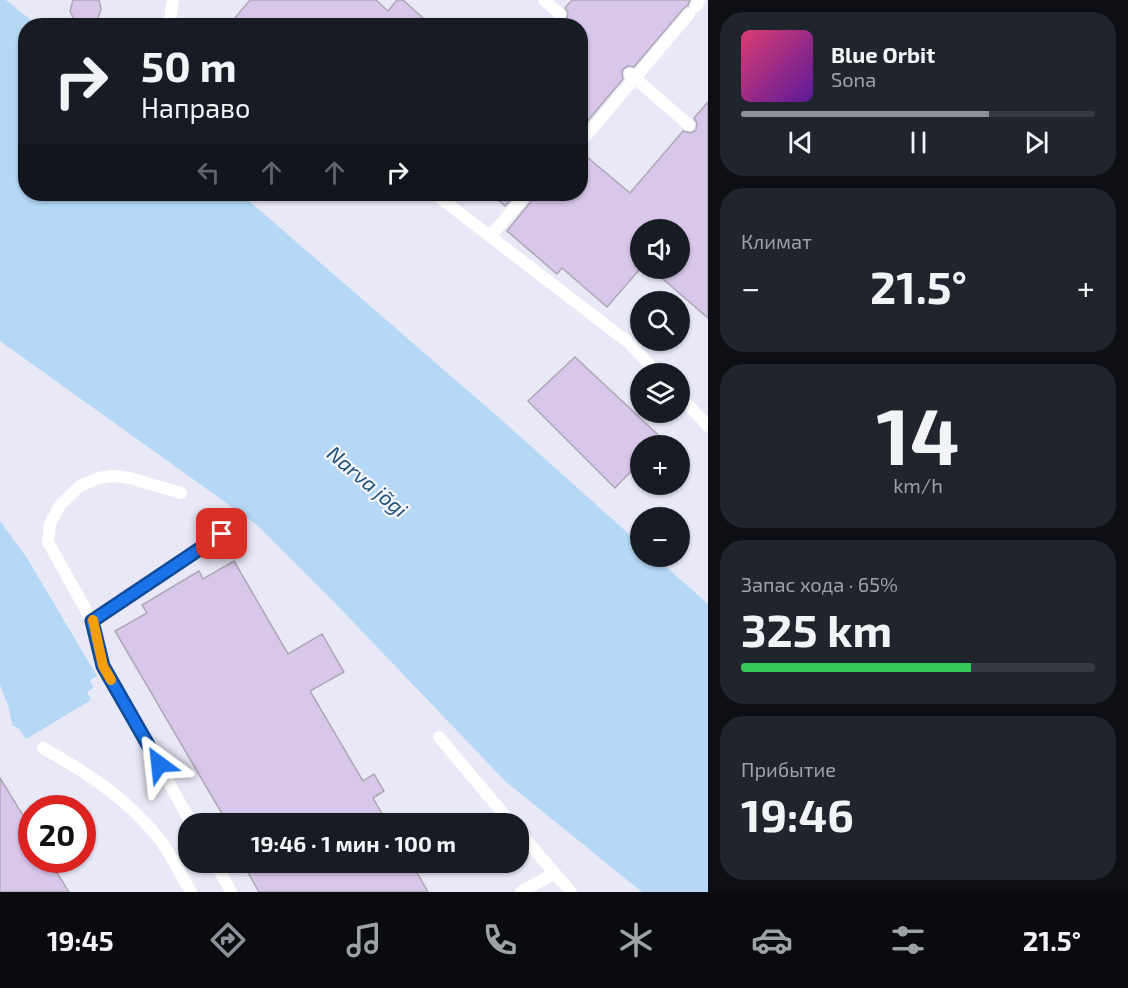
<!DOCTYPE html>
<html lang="ru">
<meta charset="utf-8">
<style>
body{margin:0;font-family:"Exo 2",sans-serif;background:#20242c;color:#f1f3f6;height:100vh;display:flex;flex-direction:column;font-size:22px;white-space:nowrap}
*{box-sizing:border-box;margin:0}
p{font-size:20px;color:#9ea1a6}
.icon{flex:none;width:33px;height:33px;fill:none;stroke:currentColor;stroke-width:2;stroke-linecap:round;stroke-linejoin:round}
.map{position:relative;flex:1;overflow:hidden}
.panel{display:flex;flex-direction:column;gap:12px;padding:12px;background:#0d0f14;width:420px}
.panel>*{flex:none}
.banner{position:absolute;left:18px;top:18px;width:570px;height:183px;border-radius:24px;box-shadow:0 2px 4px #0004;background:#171b24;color:#f1f3f6;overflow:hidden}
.tools{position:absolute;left:630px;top:219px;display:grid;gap:12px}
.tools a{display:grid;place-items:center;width:60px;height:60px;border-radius:50%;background:#171b24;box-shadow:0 2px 4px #0004;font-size:30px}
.speed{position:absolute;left:18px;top:795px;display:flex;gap:12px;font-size:30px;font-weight:700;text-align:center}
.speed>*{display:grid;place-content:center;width:78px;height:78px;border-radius:50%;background:#171b24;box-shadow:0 2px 4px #0004;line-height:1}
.speed .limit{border:9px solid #d22;background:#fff;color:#111}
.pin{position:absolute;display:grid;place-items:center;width:51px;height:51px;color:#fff;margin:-26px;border-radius:12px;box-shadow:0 3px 9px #0006}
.me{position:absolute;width:66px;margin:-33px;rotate:330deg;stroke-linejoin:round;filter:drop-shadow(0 0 4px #0008)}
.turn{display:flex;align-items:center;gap:21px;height:126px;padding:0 24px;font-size:27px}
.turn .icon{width:78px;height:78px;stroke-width:2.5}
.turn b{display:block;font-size:42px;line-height:51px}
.lanes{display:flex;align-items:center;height:57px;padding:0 24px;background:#0003;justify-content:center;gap:30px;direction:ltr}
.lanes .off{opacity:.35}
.big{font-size:45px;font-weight:700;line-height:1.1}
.panel .tile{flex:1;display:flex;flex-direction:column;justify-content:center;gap:9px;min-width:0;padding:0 21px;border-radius:24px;background:#20242c}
.panel .dial{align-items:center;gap:0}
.dial b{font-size:78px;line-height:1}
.song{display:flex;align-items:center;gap:18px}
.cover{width:72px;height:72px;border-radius:9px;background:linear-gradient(135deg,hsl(340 70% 55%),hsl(270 70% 35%))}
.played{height:6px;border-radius:3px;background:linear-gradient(90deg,#8c9099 70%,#363941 70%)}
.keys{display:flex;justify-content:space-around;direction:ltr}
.heat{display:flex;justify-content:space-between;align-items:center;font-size:33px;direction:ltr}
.charge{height:9px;border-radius:4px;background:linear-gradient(90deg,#34c759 65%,#363941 0)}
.trip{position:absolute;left:178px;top:813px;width:351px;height:60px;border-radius:24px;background:#171b24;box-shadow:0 2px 4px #0004;font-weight:700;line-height:60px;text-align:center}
.dock{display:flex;height:96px;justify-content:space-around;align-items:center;background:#090b0e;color:#9ea1a6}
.dock .icon{width:42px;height:42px}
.dock .current{color:#8c9099}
.dock b{font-size:27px;color:#f1f3f6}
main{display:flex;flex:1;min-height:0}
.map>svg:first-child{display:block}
.water{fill:#b5d8f6}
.building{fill:#d9c6eb;stroke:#aea7b5;stroke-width:1.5}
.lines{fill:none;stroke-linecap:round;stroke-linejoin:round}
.service{stroke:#fff;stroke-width:12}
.route-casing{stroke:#114b97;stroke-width:15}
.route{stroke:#1a73e8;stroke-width:10}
.slow{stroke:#f59e0b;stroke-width:10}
.labels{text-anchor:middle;stroke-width:4.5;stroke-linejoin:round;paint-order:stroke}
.water-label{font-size:21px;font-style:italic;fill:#20547c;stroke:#f7f7fd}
</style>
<main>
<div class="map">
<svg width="708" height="892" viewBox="0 0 708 892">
<rect width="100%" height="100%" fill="#e9e8f7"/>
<g class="water">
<polygon points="0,0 6,0 37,25 26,26 26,194 241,194 505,423 640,544 640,556 655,557 708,604 708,892 642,892 506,782 335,603 257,525 0,341"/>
<polygon points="0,521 27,558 97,676 90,680 93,688 87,692 91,700 26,739 19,729 12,725 9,708 0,685"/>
</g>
<g class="building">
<polygon points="73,0 99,0 101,9 97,21 87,26 75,22 70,11"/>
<polygon points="250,0 376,0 388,11 397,0 403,0 432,26 228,26"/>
<polygon points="572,0 690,0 688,5 683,9 634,67 628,66 623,69 622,73 623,79 580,130 580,26 550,26 554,20 562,22 567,19 568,12 565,8"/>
<polygon points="708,102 708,318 650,268 680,268 680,230 640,230 640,269 607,307 562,268 557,274 507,231 533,199 535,194 580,194 580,151 630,193 683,131 691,133 696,130 697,123 694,118"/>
<polygon points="491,194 516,194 505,206"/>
<polygon points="575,357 670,446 640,446 640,462 615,488 528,401"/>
<polygon points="234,561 288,654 322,634 344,672 310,691 363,781 374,774 384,791 373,798 388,824 228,824 115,631 147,613 142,605 199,571 203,579"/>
<polygon points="0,778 32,830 32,860 49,860 69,892 0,892"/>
<polygon points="242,862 411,862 428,892 259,892"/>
</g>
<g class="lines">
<g class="service">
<polyline points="544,0 560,14"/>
<polyline points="696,6 699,0"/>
<polyline points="169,26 173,0"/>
<polyline points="630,74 689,125"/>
<polyline points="580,143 689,14"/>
<polyline points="435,194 629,343 658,374"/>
<polyline points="491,235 527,194"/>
<polyline points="680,396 708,426"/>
<polyline points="181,493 130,478 114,476 98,478 80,486 60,505 50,524 48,542 92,621 103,666 192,824"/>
<polyline points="92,621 222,534"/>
<polyline points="439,737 512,824"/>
<path d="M43 748C87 773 124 796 157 836 170 852 180 874 191 892"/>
<polyline points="519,832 571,892"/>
<polyline points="215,862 231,892"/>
<polyline points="521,892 553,874"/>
</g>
</g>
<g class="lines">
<defs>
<polyline id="route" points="159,764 103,666 92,621 222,534"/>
</defs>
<use href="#route" class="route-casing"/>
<use href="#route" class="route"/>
<polyline class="slow" points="93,620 103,666 111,680"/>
</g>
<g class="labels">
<g class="water-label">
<text transform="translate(367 482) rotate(40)" y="7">Narva jõgi</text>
</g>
</g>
</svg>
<div class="tools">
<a><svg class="icon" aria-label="sound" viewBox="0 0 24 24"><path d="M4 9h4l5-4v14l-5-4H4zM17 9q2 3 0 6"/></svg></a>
<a><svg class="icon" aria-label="search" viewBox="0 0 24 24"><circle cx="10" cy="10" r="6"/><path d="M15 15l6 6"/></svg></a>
<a><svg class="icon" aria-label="layers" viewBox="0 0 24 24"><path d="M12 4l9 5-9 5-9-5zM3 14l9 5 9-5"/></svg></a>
<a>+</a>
<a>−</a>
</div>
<div class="speed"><div class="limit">20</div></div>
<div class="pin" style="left:222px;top:534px;background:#d93025"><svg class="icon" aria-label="arrive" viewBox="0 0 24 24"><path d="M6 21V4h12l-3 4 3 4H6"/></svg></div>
<svg class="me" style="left:159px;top:764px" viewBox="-20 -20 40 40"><path d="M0-17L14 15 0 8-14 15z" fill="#1a73e8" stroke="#fff" stroke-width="4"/></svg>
<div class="trip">19:46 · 1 мин · 100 m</div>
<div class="banner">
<div class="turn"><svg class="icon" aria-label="right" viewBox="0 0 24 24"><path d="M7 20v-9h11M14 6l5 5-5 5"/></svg><div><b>50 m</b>Направо</div></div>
<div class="lanes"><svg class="icon off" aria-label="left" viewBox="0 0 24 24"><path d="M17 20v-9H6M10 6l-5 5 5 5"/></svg><svg class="icon off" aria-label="ahead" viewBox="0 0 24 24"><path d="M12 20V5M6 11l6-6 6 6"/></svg><svg class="icon off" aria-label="ahead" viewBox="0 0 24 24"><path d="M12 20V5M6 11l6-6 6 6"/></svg><svg class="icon" aria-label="right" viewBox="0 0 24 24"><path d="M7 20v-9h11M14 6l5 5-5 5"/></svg></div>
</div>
</div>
<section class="panel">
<div class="tile">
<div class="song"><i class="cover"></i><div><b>Blue Orbit</b><p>Sona</p></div></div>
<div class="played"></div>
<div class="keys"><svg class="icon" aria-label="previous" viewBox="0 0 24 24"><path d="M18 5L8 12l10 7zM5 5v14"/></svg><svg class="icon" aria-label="pause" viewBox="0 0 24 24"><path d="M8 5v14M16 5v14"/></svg><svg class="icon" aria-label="next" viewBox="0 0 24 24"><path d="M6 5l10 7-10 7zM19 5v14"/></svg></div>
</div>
<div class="tile"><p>Климат</p>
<div class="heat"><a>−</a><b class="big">21.5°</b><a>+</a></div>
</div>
<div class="tile dial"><b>14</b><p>km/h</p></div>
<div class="tile"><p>Запас хода · 65%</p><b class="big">325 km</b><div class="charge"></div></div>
<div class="tile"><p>Прибытие</p><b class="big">19:46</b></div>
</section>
</main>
<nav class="dock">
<b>19:45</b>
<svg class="icon current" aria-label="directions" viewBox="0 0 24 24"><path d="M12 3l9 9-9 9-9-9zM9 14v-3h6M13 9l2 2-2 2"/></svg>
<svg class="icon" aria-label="music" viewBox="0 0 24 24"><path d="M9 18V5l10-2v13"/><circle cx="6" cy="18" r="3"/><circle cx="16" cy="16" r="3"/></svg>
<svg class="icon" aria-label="phone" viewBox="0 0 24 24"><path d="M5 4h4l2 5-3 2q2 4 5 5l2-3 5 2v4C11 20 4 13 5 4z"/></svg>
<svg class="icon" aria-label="climate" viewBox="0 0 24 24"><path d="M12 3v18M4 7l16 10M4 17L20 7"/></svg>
<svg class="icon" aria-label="car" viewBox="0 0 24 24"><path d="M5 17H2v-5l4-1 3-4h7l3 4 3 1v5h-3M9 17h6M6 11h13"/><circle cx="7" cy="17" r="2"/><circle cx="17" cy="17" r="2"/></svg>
<svg class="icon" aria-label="filters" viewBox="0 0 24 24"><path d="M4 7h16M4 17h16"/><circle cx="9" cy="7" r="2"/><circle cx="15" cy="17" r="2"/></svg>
<b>21.5°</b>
</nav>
